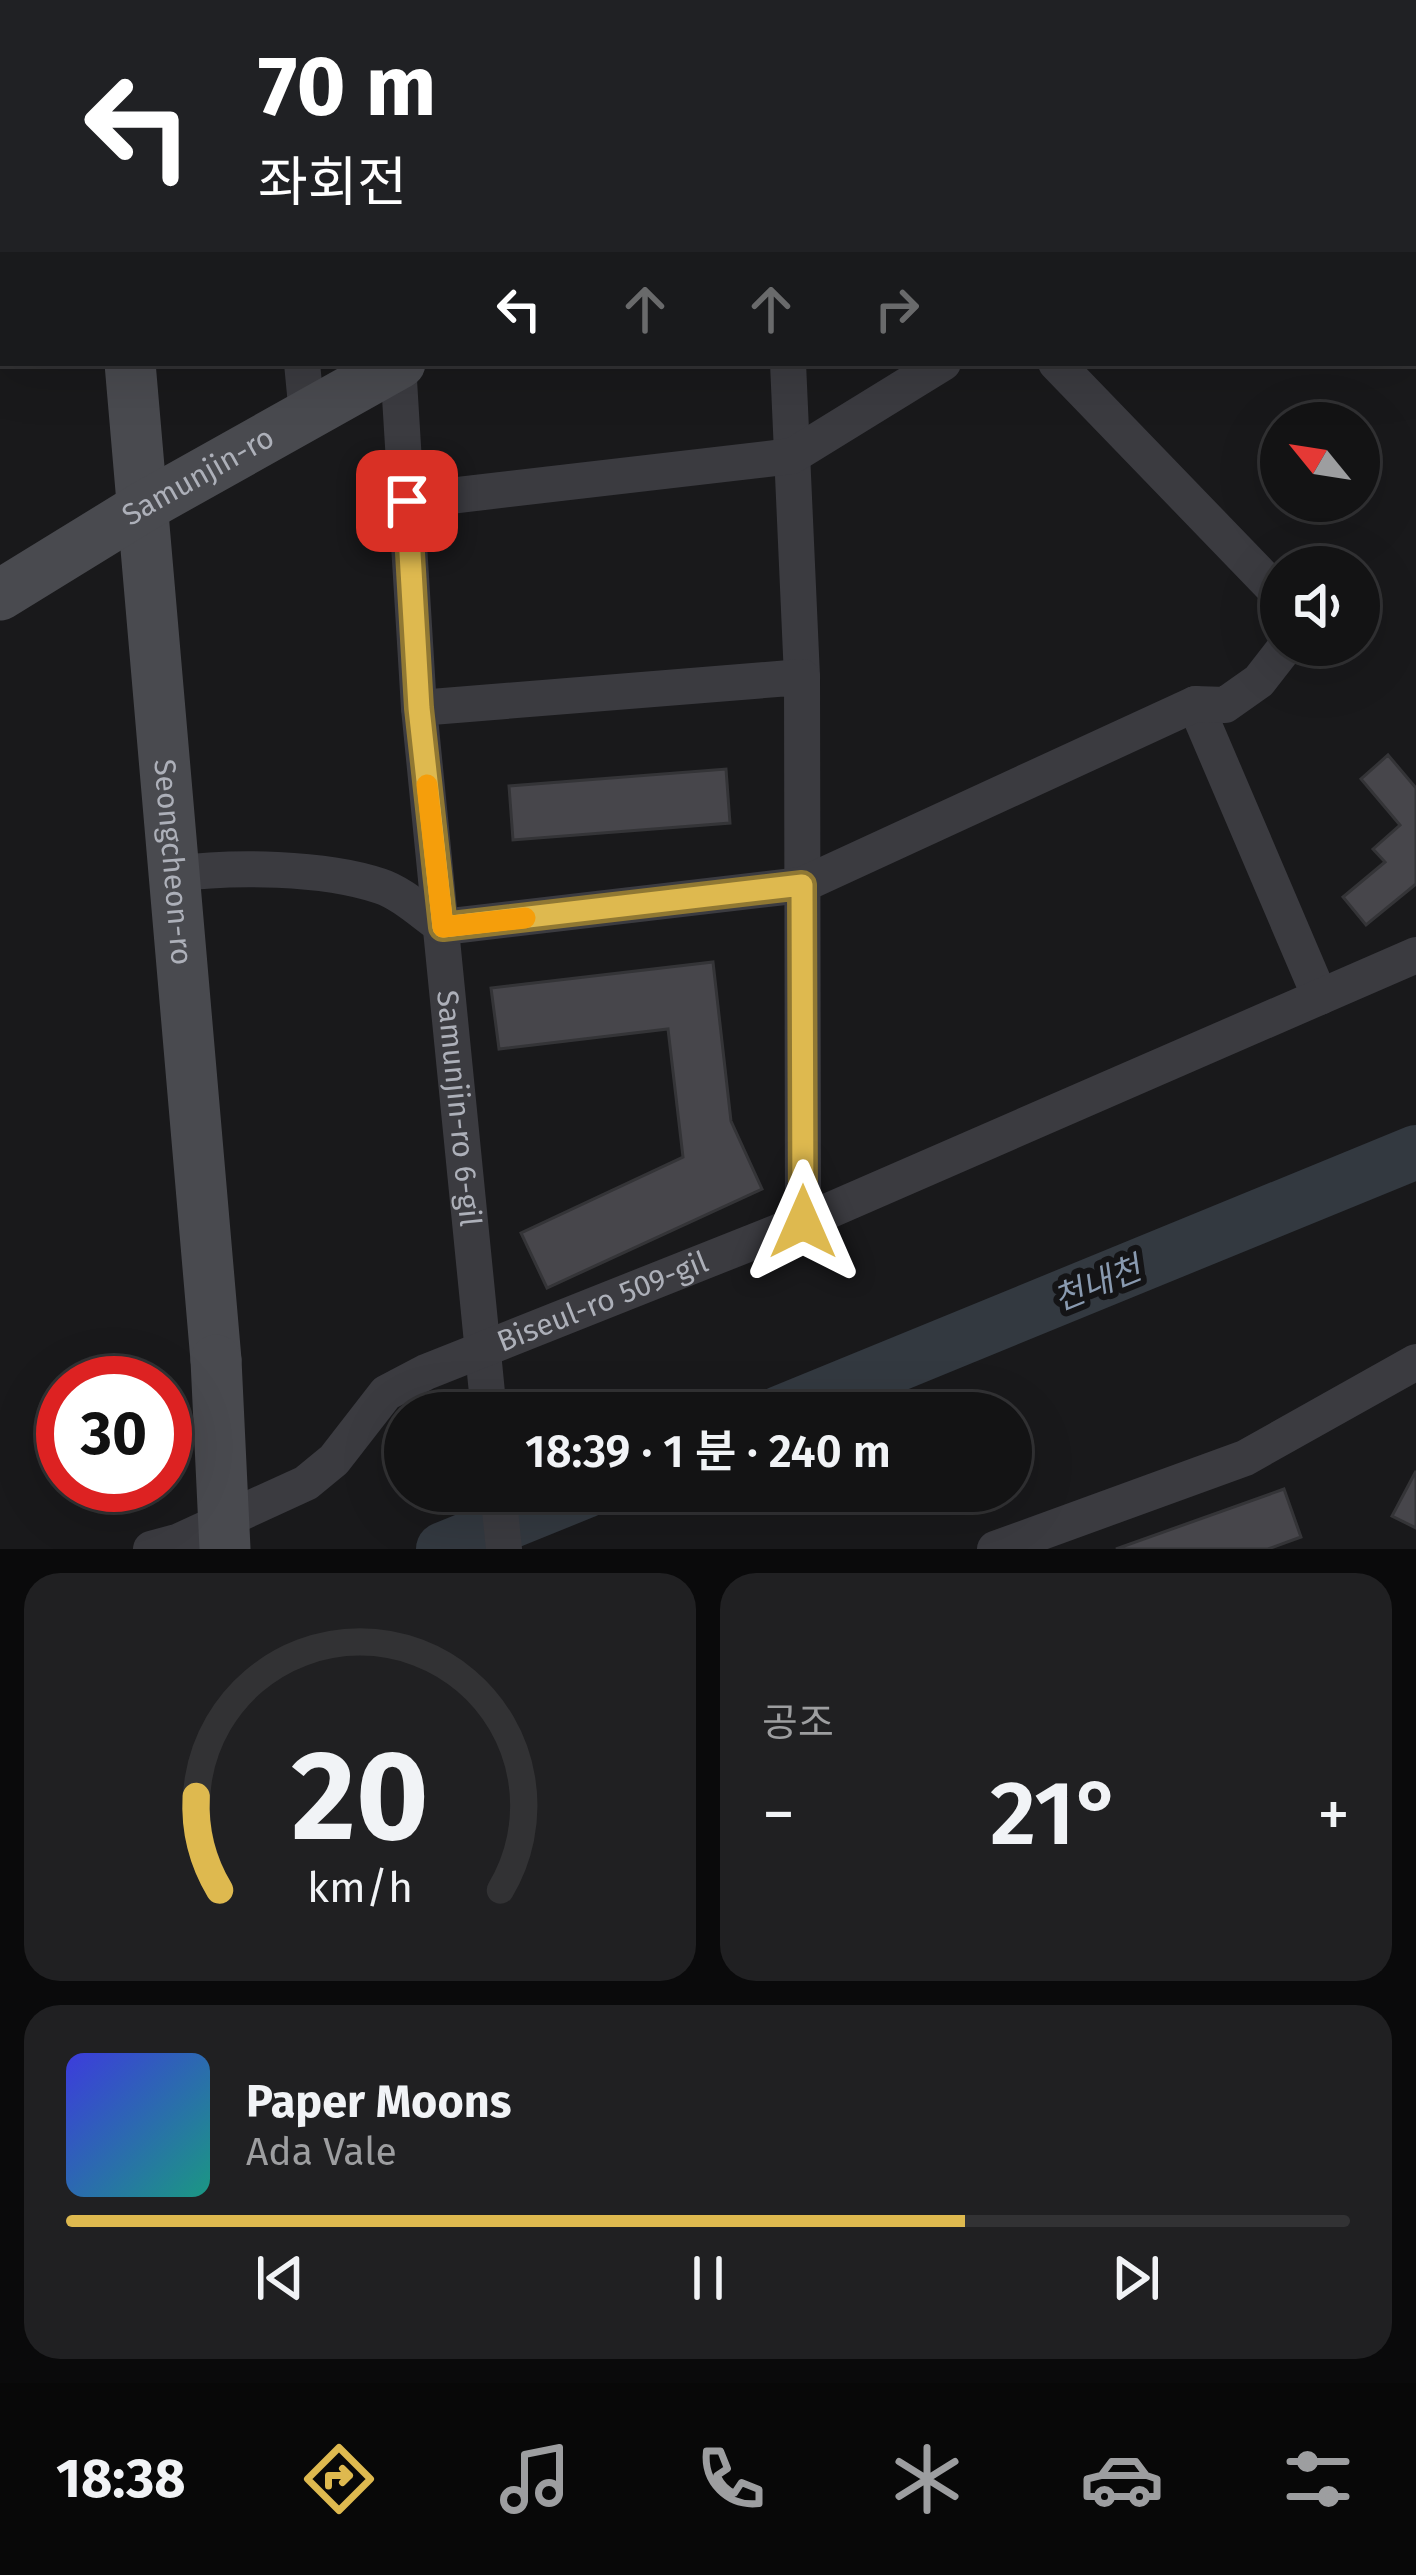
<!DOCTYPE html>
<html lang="ko">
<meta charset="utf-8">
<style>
body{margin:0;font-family:"Fira Sans","Noto Sans KR",sans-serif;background:#202022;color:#f1f3f6;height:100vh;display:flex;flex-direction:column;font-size:45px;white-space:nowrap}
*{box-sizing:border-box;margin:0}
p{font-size:39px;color:#9d9ea0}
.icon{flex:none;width:66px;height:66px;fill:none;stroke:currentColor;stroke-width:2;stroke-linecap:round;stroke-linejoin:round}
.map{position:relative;height:1549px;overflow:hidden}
.drawer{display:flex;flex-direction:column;gap:24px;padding:24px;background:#0a0a0b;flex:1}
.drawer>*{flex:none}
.hud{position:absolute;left:0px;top:0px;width:1416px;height:366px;box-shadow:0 12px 48px #0002,0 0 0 3px #323234;background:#202124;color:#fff;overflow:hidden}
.needle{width:78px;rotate:300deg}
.fabs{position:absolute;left:1260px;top:402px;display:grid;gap:24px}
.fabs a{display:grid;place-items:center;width:120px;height:120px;border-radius:50%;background:#131314;box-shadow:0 12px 48px #0002,0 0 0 3px #323234;font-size:60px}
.speed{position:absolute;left:36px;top:1356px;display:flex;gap:24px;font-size:60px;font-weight:700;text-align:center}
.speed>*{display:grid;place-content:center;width:156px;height:156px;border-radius:50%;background:#131314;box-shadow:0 12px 48px #0002,0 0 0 3px #323234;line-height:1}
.speed .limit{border:18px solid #d22;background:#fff;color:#111}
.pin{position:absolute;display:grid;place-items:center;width:102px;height:102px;color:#fff;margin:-51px;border-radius:24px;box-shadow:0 6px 18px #0006}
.me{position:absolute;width:132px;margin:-66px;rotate:0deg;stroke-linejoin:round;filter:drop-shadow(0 0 9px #0008)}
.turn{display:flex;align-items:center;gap:42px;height:252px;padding:0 60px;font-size:54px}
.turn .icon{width:156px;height:156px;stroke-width:2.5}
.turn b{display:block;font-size:84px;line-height:102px}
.lanes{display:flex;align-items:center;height:114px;padding:0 60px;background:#0003;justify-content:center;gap:60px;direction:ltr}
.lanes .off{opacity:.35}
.big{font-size:90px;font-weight:600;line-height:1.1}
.drawer .widget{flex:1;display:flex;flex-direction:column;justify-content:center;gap:18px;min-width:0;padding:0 42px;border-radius:36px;background:#202022}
.drawer .dial{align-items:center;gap:0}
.dial svg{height:312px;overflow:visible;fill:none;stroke:#323234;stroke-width:7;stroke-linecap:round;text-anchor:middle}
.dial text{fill:#f1f3f6;stroke:none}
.song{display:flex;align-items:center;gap:36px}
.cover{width:144px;height:144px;border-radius:18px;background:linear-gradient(135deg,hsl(240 70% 55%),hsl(170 70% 35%))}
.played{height:12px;border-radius:6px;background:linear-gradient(90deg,#deb94f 70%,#323234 70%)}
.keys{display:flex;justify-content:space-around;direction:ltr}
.heat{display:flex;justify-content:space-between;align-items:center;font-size:66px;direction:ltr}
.drawer .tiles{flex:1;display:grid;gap:24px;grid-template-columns:1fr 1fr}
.widget:last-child{grid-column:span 2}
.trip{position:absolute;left:384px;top:1392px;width:648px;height:120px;border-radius:60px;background:#131314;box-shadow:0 12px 48px #0002,0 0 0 3px #323234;font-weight:600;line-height:120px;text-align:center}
.tabs{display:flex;height:192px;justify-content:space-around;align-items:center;background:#080808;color:#9d9ea0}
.tabs .icon{width:84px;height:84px}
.tabs .current{color:#deb94f}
.tabs b{font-size:54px;color:#f1f3f6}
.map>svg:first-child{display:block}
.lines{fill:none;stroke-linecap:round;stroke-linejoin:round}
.river{stroke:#333940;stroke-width:54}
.building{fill:#47464b;stroke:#343437;stroke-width:3}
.street{stroke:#3b3b40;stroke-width:36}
.secondary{stroke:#494a4f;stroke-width:51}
.secondary-bridge{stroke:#494a4f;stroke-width:51}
.route-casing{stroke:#907833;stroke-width:30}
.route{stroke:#deb94f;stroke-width:21}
.slow{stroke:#f59e0b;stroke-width:21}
.labels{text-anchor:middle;stroke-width:12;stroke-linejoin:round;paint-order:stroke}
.street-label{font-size:30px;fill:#adb0b9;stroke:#141416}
.water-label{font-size:33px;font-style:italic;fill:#899ab0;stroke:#141416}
</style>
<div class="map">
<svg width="1416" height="1549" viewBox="0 0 1416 1549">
<rect width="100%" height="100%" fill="#19191b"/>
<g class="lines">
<g class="river">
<polyline points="779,1413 1416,1152"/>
<polyline points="443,1549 586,1491"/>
</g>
</g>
<g class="building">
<polygon points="1388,755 1416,788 1416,884 1366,925 1343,897 1385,862 1373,849 1400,825 1361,779"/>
<polygon points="726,769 730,823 513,840 509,786"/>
<polygon points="713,962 731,1121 762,1189 547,1288 521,1233 683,1157 668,1029 499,1049 491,988"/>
<polygon points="1416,1471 1416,1528 1392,1516"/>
<polygon points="1284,1489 1301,1537 1268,1549 1116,1549"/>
</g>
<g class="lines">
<g class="street">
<polyline points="267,0 267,3"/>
<polyline points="639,0 639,3"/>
<polyline points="824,0 824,3"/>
<polyline points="1413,21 1416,19"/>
<polyline points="302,363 307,415"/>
<polyline points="788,363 802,677"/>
<polyline points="1056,363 1281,596"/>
<path id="s1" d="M398 364 419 708 489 1413"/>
<polyline points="407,501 792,456 943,363"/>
<polyline points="1195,704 1320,997"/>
<polyline points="419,708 802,677 803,1222"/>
<path d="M174 874C233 866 323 867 380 886 402 893 424 914 443 927L802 885 1195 704 1225 705 1259 681 1287 645"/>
<polyline points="498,1491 504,1549"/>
<path id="s2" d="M151 1549 177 1542 306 1483 334 1460 386 1393 426 1372 803 1222 1416 955"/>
<polyline points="995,1549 1245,1458 1416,1362"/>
</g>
<g class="secondary">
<polyline points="98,0 98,3"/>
<polyline points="1058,3 1063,0"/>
<path id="s3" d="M130 363 216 1360"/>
<path id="s4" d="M0 595 143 507 400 363"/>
</g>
<polyline class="secondary-bridge" points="216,1360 225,1549"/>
</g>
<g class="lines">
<defs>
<polyline id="route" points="407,501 419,708 443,927 802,885 803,1222"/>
</defs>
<use href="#route" class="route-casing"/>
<use href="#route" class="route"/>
<polyline class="slow" points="427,785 443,927 525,918"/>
</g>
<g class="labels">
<g class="street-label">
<text dy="10" stroke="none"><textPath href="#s4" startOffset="231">Samunjin-ro</textPath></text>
<text dy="10" stroke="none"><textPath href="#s3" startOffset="501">Seongcheon-ro</textPath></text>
<text dy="10" stroke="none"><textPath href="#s1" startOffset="747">Samunjin-ro 6-gil</textPath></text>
<text dy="10" stroke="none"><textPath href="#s2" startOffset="525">Biseul-ro 509-gil</textPath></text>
</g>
<g class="water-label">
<text transform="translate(1097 1283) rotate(-22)" y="12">천내천</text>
</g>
</g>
</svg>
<div class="fabs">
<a><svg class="needle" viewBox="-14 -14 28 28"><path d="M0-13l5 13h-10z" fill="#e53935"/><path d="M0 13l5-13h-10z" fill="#9d9ea0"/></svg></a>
<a><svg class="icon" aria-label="sound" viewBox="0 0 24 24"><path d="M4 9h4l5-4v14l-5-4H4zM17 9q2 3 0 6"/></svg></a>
</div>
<div class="speed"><div class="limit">30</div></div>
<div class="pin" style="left:407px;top:501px;background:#d93025"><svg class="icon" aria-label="arrive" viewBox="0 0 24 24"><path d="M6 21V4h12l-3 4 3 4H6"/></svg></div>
<svg class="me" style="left:803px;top:1222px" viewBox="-20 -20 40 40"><path d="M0-17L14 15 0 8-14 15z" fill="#deb94f" stroke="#fff" stroke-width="4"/></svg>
<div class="trip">18:39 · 1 분 · 240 m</div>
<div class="hud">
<div class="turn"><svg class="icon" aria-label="left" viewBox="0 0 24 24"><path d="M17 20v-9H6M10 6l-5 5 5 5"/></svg><div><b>70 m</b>좌회전</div></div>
<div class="lanes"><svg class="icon" aria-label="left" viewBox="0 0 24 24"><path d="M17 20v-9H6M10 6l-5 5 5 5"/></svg><svg class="icon off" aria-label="ahead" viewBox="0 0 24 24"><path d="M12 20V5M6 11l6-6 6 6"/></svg><svg class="icon off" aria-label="ahead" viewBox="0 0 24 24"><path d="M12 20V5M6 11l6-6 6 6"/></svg><svg class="icon off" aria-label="right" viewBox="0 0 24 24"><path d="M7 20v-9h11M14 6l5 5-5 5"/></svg></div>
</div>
</div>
<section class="drawer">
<div class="tiles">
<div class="widget dial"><svg viewBox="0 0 100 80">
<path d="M14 69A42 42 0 1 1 86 69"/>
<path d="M14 69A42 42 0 0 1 8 45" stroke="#deb94f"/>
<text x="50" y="56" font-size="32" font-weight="700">20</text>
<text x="50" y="72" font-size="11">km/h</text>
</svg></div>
<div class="widget"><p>공조</p>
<div class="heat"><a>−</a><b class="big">21°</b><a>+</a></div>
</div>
<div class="widget">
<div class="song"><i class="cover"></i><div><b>Paper Moons</b><p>Ada Vale</p></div></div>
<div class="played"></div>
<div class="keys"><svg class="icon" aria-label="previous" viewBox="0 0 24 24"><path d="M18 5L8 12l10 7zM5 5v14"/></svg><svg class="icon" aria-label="pause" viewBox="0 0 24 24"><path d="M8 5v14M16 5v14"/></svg><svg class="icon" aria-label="next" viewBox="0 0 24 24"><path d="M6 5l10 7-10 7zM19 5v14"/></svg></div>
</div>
</div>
</section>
<nav class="tabs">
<b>18:38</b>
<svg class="icon current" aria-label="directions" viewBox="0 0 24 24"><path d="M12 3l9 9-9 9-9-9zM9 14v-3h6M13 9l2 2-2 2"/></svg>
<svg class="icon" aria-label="music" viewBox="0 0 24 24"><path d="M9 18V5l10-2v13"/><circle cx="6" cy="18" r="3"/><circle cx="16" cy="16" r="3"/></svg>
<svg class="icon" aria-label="phone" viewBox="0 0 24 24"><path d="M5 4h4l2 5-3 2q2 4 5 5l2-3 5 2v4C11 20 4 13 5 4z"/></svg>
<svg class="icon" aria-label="climate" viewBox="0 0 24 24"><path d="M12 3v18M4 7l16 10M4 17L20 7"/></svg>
<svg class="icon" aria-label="car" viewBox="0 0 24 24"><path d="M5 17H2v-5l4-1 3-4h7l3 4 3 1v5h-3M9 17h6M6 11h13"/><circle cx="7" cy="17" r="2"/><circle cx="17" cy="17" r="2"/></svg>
<svg class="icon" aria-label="filters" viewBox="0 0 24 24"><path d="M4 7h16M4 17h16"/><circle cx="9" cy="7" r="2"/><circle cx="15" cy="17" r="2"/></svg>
</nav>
